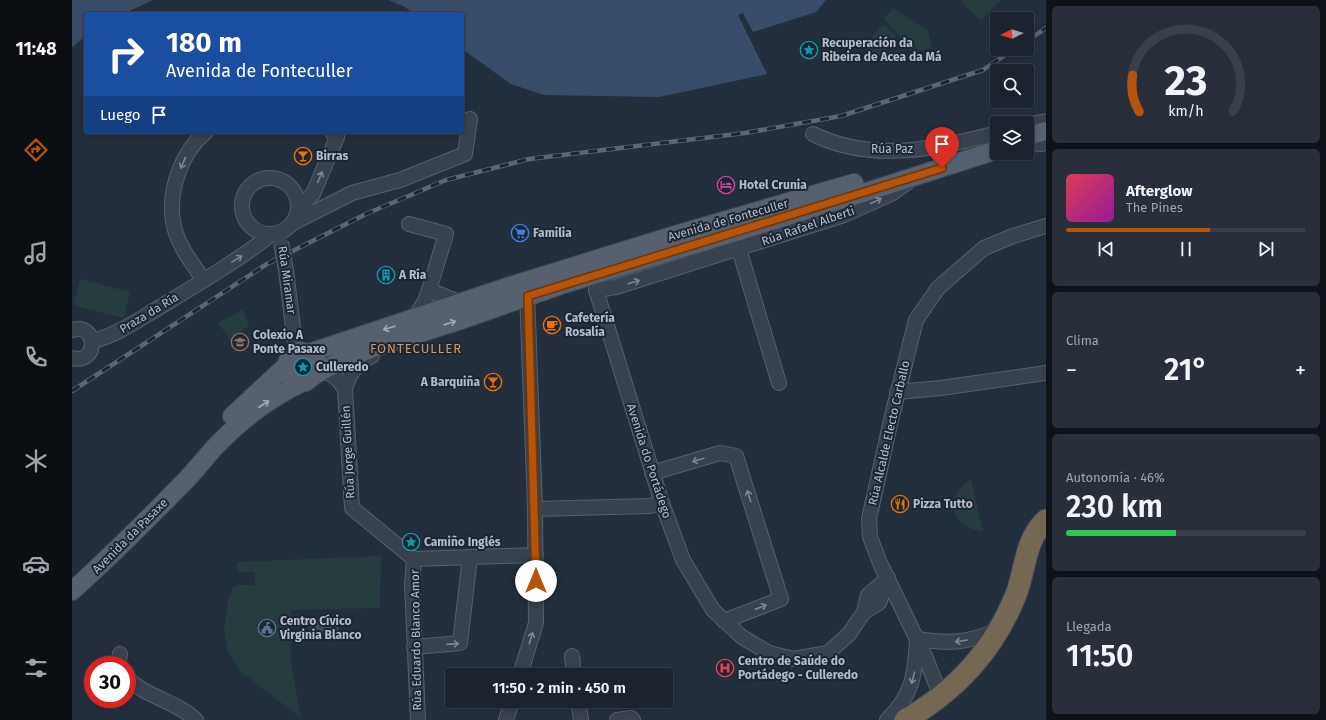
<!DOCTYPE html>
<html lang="es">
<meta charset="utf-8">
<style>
body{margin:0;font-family:"Fira Sans",sans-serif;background:#282f3a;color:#f1f3f6;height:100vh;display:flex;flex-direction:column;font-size:15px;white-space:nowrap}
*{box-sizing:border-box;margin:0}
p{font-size:13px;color:#a0a4aa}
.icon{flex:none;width:22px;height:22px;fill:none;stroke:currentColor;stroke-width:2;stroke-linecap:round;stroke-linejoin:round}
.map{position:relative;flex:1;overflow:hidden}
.details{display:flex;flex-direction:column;gap:6px;padding:6px;background:#0f1319;width:280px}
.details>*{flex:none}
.hud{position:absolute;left:12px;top:12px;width:380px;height:122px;border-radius:4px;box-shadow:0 2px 6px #0003,0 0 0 1px #39404a;background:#1a4fa0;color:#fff;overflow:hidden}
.needle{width:26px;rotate:265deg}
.controls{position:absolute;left:918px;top:12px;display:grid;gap:8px}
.controls a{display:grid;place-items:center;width:44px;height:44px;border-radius:4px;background:#1b232e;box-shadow:0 2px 6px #0003,0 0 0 1px #39404a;font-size:20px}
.speed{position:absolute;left:12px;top:656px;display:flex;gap:8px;font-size:20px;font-weight:700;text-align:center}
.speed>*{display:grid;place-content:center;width:52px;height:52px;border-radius:50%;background:#1b232e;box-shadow:0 2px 6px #0003,0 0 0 1px #39404a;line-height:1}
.speed .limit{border:6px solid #d22;background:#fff;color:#111}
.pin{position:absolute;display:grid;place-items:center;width:34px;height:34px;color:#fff;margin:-41px -17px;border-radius:50% 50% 50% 0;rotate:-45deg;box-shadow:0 0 4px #0007}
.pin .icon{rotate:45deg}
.me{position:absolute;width:44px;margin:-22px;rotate:0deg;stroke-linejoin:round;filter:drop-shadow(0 0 3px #0008)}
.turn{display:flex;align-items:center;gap:14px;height:84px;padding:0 16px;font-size:18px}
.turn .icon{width:52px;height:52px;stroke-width:2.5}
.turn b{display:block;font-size:28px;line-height:34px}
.then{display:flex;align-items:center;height:38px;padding:0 16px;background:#0003;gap:8px;font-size:15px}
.big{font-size:30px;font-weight:600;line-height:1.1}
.details .card{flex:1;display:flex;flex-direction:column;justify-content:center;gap:6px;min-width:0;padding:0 14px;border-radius:6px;background:#282f3a}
.details .dial{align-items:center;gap:0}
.dial svg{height:104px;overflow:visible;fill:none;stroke:#39404a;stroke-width:7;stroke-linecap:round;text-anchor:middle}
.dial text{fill:#f1f3f6;stroke:none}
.song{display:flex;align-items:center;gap:12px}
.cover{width:48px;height:48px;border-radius:6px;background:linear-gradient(135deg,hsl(350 70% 55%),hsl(300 70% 35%))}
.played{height:4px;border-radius:2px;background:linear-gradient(90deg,#b45309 60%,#39404a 60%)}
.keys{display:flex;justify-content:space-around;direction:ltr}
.heat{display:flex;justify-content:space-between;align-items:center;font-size:22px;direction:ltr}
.charge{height:6px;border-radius:3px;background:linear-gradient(90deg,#34c759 46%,#39404a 0)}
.trip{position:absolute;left:373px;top:668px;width:228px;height:40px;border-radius:4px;background:#1b232e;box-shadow:0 2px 6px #0003,0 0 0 1px #39404a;font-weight:600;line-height:40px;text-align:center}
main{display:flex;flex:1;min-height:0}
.tab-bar{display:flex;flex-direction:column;width:72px;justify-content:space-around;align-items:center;background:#0b0e12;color:#a0a4aa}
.tab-bar .icon{width:28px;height:28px}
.tab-bar .on{color:#b45309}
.tab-bar b{font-size:18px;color:#f1f3f6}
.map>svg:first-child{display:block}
.green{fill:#263c3f}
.water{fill:#394c67}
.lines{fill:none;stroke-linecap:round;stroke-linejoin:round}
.minor-casing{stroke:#565f6c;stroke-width:16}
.major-casing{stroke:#414a57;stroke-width:20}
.highway-casing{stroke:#434c59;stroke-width:23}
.minor{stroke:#38414e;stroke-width:14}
.major{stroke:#56606e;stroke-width:18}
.highway{stroke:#746855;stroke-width:21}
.rail-casing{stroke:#5a6575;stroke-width:4.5}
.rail{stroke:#1d2633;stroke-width:3;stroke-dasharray:9;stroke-linecap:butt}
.minor-bridge-casing{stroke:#565f6c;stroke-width:16;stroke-linecap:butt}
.minor-bridge{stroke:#38414e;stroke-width:14}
.oneway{stroke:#7c8592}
.oneway2{stroke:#a1aab7}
.route-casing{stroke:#753606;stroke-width:10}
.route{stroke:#b45309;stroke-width:7}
.labels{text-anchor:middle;stroke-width:4;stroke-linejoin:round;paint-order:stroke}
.poi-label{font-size:12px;font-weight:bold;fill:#b4bcc9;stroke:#1d2633;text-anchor:start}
.street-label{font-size:12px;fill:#b4bcc9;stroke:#1d2633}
.neighbourhood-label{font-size:13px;letter-spacing:1px;fill:#d59563;stroke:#1d2633}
</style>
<main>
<nav class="tab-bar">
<b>11:48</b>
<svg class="icon on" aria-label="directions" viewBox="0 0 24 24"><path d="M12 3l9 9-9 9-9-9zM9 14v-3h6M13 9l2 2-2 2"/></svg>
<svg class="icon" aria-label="music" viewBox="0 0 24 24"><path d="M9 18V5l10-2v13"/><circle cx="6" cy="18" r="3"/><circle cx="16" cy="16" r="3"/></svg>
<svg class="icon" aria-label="phone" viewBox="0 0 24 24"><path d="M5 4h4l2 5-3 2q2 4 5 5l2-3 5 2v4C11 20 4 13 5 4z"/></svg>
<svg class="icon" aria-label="climate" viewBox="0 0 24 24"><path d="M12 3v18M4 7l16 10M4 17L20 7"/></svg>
<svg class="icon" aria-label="car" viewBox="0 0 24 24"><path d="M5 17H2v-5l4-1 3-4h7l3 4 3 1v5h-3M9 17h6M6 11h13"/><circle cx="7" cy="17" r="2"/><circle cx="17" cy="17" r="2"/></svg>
<svg class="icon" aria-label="filters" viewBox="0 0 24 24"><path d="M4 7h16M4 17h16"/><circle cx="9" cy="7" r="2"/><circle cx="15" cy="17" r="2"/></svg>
</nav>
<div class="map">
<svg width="974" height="720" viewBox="0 0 974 720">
<rect width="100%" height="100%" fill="#242f3e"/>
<g class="green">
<polygon points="891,0 929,0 910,20 908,20 889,2"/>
<polygon points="821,8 856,31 860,47 842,53 812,19"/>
<polygon points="809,26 813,26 823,34 823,38 807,56 803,57 795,49 794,45"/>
<polygon points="8,279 58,292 52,318 1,305"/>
<polygon points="171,309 177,326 167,333 168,337 160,342 146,323"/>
<path d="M899 479 911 531C878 529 872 496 899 479Z"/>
<polygon points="309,556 308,608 219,610 219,663 229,718 169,672 156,652 152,630 156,599 161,587 166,585 183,585 183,572 165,572 165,562"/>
</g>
<g class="water">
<polygon points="0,0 81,0 51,14 14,14 14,36 0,47"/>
<polygon points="316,0 754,0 744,12 681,32 671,13 666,15 695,74 587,97 472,95 439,84 390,49 390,14 342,14 333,7"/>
<polygon points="265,617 267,632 238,635 237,620"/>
</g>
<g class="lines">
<defs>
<g id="minor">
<polyline points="955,125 974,121"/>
<path d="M741 134C799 163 865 149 925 133"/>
<polyline points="955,143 969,144 974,143"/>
<circle cx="198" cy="206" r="28"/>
<polyline points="227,208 241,194 265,137 260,132"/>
<polyline points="221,223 280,193 328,180 393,154 398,119"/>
<polyline points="337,224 374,234 357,290"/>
<polyline points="667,249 707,383"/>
<polyline points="214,270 224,352"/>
<path d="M132 280C119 262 104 243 101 221 96 190 110 151 134 132"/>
<polyline points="524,290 590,503 611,560 641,610 670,637 697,653 722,659 756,653 777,634 792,612 796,595 816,578"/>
<polyline points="524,290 544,287 772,215 819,194 836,182"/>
<polyline points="342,319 353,301 357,290 389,303"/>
<path d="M0 330C26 322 27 365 0 358"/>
<path d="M21 341C45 335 66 320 88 307 126 284 165 261 200 234"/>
<path d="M300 356C284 363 278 373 273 389L280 508 342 559 464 555"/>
<path d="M250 371C262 374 266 379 273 389"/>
<polyline points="825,392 869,388 974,373"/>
<polyline points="580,473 648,453 664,456 709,599 652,621"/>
<polyline points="463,509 578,506 590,503"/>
<polyline points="342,559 340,584 346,720"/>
<polyline points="792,612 807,603 816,578"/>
<path d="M845 639C878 644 896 643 926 630"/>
<polyline points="342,647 388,643 398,557"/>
<polyline points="500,656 502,675"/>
<polyline points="46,665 48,654"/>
<polyline points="448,675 464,623 463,509 455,292"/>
<path d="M55 678C74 697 104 701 124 720"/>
<polyline points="869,697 853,656 808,563 798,537 797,519 819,420 844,320 866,288 912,248 941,236 974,226"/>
<polyline points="506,701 509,720"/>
<polyline points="434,720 440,701"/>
<polyline points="545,720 559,718 561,720"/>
<path d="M815 720C841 695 843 674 845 640"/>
</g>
<g id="major">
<polyline points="955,136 974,131"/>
<polyline points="237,353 435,287 603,235 782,183"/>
<path d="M244 374 245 362 237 353 227 351C207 357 213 385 234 382L244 374 269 361 304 347 386 321 489 285 788 194 925 150"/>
<polyline points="160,416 214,366"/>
<path d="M0 591C39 556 77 518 113 481 125 469 134 456 146 444 171 418 198 398 231 382"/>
</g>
<path id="highway" d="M833 720C886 690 923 649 945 592 954 566 953 540 974 520"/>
</defs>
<use href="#minor" class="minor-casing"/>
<use href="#major" class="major-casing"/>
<use href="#highway" class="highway-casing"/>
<use href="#minor" class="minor"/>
<use href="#major" class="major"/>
<use href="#highway" class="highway"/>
<defs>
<g id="rail">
<polyline points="955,41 974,28"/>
<polyline points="0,391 195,264 294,214 374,180 457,159 673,133 769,116 911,70 942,49"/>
</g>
</defs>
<use href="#rail" class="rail-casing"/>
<use href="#rail" class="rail"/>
<defs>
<polyline id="minor-bridge" points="209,243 214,270"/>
</defs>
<use href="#minor-bridge" class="minor-bridge-casing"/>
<use href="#minor-bridge" class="minor-bridge"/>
</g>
<defs><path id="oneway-shaft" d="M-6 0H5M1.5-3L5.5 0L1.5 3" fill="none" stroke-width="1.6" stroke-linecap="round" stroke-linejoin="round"/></defs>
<g class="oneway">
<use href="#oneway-shaft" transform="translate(111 163) rotate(114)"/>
<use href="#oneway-shaft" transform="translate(248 177) rotate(-67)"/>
<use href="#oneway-shaft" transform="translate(804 201) rotate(-25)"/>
<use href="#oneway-shaft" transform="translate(165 259) rotate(-32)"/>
<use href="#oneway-shaft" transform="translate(562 282) rotate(-17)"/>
<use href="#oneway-shaft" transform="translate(626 460) rotate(163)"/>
<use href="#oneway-shaft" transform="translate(677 496) rotate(-107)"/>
<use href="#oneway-shaft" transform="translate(689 607) rotate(-22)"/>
<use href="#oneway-shaft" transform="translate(459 638) rotate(-73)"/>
<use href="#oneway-shaft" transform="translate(889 641) rotate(172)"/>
<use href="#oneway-shaft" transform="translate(381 644) rotate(-4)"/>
<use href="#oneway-shaft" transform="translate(841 678) rotate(104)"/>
</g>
<g class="oneway2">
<use href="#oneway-shaft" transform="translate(378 323) rotate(-18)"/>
<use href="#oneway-shaft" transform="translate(317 328) rotate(162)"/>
<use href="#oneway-shaft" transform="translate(192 404) rotate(-33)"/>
</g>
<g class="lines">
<defs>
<polyline id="route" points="464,581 456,296 870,168"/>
</defs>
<use href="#route" class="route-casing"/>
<use href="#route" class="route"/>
</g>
<defs>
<symbol id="sight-ring" viewBox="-11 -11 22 22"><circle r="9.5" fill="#1d2633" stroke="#0f9aa8" stroke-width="1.5"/><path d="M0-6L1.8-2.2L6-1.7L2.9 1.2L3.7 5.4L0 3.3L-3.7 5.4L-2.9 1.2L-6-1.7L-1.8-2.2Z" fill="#0f9aa8"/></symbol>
<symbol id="bar-ring" viewBox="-11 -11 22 22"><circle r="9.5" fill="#1d2633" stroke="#e8710a" stroke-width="1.5"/><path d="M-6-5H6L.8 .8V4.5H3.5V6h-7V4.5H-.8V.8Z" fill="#e8710a"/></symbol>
<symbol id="hotel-ring" viewBox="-11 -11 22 22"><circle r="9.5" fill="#1d2633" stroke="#d1479c" stroke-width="1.5"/><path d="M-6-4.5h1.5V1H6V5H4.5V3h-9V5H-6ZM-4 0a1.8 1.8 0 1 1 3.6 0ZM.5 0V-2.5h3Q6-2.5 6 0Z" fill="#d1479c"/></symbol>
<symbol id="supermarket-ring" viewBox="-11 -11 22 22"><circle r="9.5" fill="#1d2633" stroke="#3f7fe0" stroke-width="1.5"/><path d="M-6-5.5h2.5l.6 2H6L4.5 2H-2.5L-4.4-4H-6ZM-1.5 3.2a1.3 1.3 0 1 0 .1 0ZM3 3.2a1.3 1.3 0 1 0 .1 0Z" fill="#3f7fe0"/></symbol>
<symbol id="building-ring" viewBox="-11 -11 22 22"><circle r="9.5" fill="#1d2633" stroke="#0f9aa8" stroke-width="1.5"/><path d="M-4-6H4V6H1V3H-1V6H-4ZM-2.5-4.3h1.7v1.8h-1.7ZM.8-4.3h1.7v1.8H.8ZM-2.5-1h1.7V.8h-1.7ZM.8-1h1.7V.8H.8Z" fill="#0f9aa8"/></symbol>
<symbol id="cafe-ring" viewBox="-11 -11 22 22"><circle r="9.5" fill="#1d2633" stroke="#e8710a" stroke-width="1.5"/><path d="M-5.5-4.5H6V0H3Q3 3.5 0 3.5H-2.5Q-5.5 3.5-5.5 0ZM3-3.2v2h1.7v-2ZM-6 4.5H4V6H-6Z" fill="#e8710a"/></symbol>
<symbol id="school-ring" viewBox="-11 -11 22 22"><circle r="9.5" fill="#1d2633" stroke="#8d6e63" stroke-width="1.5"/><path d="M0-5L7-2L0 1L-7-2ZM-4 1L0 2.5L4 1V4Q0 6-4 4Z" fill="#8d6e63"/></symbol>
<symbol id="restaurant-ring" viewBox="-11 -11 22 22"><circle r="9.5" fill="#1d2633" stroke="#e8710a" stroke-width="1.5"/><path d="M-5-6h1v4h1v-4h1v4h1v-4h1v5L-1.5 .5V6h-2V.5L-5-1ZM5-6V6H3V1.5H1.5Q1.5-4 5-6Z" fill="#e8710a"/></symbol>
<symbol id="civic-ring" viewBox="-11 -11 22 22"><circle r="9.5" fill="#1d2633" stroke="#5c6f8a" stroke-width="1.5"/><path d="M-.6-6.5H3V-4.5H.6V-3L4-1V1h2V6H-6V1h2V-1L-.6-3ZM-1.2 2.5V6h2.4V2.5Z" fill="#5c6f8a"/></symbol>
<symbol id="hospital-ring" viewBox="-11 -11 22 22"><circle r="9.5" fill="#1d2633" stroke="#e0444e" stroke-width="1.5"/><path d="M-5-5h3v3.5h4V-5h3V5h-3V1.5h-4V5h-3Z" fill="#e0444e"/></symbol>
</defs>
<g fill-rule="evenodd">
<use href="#sight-ring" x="727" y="40" width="20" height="20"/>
<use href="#bar-ring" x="221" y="146" width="20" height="20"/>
<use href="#hotel-ring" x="644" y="175" width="20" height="20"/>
<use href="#supermarket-ring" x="438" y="223" width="20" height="20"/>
<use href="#building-ring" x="304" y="265" width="20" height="20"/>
<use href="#cafe-ring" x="470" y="315" width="20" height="20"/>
<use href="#school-ring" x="158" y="332" width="20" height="20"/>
<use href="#sight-ring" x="221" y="357" width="20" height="20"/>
<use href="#bar-ring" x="411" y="372" width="20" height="20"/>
<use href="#restaurant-ring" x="818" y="494" width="20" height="20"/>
<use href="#sight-ring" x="329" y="532" width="20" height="20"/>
<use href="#civic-ring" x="185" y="618" width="20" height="20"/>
<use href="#hospital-ring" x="643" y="658" width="20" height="20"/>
</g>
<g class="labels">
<g class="poi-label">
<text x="750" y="47">Recuperación da<tspan x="750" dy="14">Ribeira de Acea da Má</tspan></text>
<text x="244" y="160">Birras</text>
<text x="667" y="189">Hotel Crunia</text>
<text x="461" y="237">Familia</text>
<text x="327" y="279">A Ría</text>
<text x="493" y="322">Cafetería<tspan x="493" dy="14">Rosalía</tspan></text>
<text x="181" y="339">Colexio A<tspan x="181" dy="14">Ponte Pasaxe</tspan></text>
<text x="244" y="371">Culleredo</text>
<text x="408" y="386" text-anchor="end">A Barquiña</text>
<text x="841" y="508">Pizza Tutto</text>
<text x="352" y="546">Camiño Inglés</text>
<text x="208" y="625">Centro Cívico<tspan x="208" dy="14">Virginia Blanco</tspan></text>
<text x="666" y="665">Centro de Saúde do<tspan x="666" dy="14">Portádego - Culleredo</tspan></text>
</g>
<g class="street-label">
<text x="820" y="153">Rúa Paz</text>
<text transform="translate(656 220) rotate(-16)" y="4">Avenida de Fonteculler</text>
<text transform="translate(736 226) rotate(-19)" y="4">Rúa Rafael Alberti</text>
<text transform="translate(215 280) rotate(82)" y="4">Rúa Miramar</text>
<text transform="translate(77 313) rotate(-31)" y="4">Praza da Ría</text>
<text transform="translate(817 433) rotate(-77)" y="4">Rúa Alcalde Electo Carballo</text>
<text transform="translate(276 452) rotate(-93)" y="4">Rúa Jorge Guillén</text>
<text transform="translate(577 461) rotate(72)" y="4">Avenida do Portádego</text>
<text transform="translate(58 536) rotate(-45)" y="4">Avenida da Pasaxe</text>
<text transform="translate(344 640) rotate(-91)" y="4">Rúa Eduardo Blanco Amor</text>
</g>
<g class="neighbourhood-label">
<text x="344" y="353">FONTECULLER</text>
</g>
</g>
</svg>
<div class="controls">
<a><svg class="needle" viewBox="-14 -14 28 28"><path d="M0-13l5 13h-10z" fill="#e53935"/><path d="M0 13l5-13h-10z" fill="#a0a4aa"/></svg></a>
<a><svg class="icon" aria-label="search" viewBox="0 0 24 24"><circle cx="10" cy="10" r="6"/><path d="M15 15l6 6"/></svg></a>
<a><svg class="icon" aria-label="layers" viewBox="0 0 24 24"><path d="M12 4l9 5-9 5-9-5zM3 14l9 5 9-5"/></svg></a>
</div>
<div class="speed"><div class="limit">30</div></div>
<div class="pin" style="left:870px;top:168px;background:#d93025"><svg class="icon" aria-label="arrive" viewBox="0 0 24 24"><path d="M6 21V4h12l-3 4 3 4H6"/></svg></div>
<svg class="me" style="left:464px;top:581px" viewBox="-20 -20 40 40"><circle r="19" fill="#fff"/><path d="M0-13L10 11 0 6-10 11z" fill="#b45309"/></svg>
<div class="trip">11:50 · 2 min · 450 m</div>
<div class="hud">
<div class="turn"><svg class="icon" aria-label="right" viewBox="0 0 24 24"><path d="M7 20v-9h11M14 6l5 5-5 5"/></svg><div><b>180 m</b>Avenida de Fonteculler</div></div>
<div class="then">Luego<svg class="icon" aria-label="arrive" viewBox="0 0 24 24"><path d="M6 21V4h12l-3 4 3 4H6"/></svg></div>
</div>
</div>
<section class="details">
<div class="card dial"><svg viewBox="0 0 100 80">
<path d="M14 69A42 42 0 1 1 86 69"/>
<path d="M14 69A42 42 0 0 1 9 41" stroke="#b45309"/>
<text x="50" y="56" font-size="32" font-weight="700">23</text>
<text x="50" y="72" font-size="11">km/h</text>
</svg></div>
<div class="card">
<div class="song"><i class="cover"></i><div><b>Afterglow</b><p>The Pines</p></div></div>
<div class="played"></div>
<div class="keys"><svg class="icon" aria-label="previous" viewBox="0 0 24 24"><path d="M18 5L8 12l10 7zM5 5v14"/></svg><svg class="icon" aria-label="pause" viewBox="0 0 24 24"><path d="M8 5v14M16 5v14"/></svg><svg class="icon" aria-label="next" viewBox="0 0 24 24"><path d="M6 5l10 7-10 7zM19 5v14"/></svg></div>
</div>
<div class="card"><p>Clima</p>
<div class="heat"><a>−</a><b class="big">21°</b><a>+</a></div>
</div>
<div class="card"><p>Autonomía · 46%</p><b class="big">230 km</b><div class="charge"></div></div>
<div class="card"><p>Llegada</p><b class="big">11:50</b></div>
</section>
</main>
